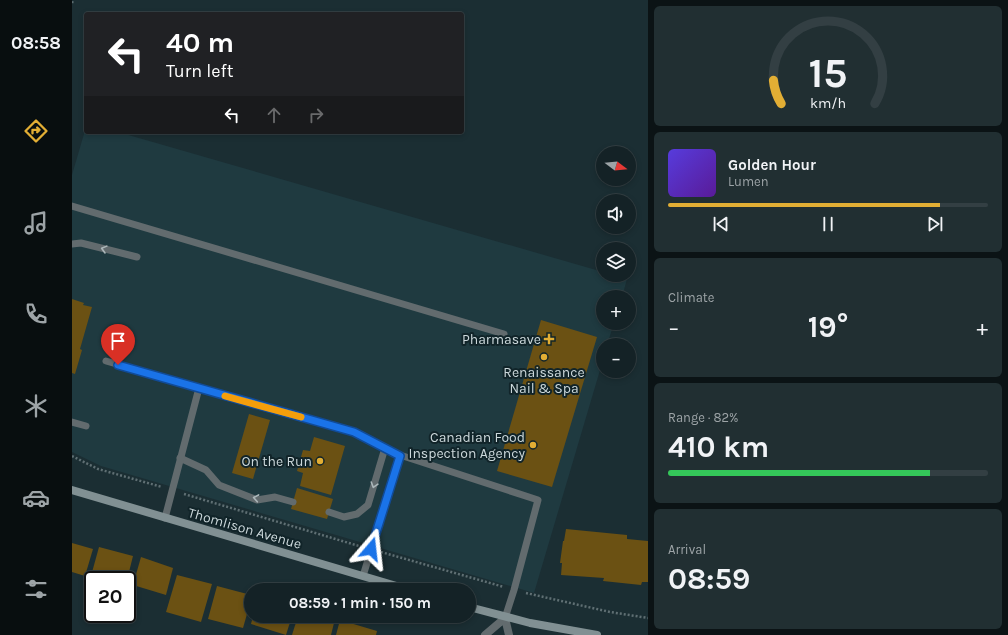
<!DOCTYPE html>
<meta charset="utf-8">
<style>
body{margin:0;font-family:Karla,sans-serif;background:#212f32;color:#f1f3f6;height:100vh;display:flex;flex-direction:column;font-size:15px;white-space:nowrap}
*{box-sizing:border-box;margin:0}
p{font-size:13px;color:#9da4a7}
.icon{flex:none;width:22px;height:22px;fill:none;stroke:currentColor;stroke-width:2;stroke-linecap:round;stroke-linejoin:round}
.map{position:relative;flex:1;overflow:hidden}
.panel{display:flex;flex-direction:column;gap:6px;padding:6px;background:#0b1315;width:360px}
.panel>*{flex:none}
.hud{position:absolute;left:12px;top:12px;width:380px;height:122px;border-radius:4px;box-shadow:0 2px 6px #0003,0 0 0 1px #333f43;background:#202124;color:#fff;overflow:hidden}
.needle{width:26px;rotate:106deg}
.buttons{position:absolute;left:524px;top:146px;display:grid;gap:8px}
.buttons a{display:grid;place-items:center;width:40px;height:40px;border-radius:50%;background:#142226;box-shadow:0 2px 6px #0003,0 0 0 1px #333f43;font-size:20px}
.speed{position:absolute;left:12px;top:571px;display:flex;gap:8px;font-size:20px;font-weight:700;text-align:center}
.speed>*{display:grid;place-content:center;width:52px;height:52px;border-radius:50%;background:#142226;box-shadow:0 2px 6px #0003,0 0 0 1px #333f43;line-height:1}
.speed .limit{border:2px solid #111;border-radius:6px;background:#fff;color:#111}
.pin{position:absolute;display:grid;place-items:center;width:34px;height:34px;color:#fff;margin:-41px -17px;border-radius:50% 50% 50% 0;rotate:-45deg;box-shadow:0 0 4px #0007}
.pin .icon{rotate:45deg}
.me{position:absolute;width:44px;margin:-22px;rotate:17deg;stroke-linejoin:round;filter:drop-shadow(0 0 3px #0008)}
.turn{display:flex;align-items:center;gap:14px;height:84px;padding:0 16px;font-size:18px}
.turn .icon{width:52px;height:52px;stroke-width:2.5}
.turn b{display:block;font-size:28px;line-height:34px}
.lanes{display:flex;align-items:center;height:38px;padding:0 16px;background:#0003;justify-content:center;gap:20px;direction:ltr}
.lanes .off{opacity:.35}
.big{font-size:30px;font-weight:700;line-height:1.1}
.panel .tile{flex:1;display:flex;flex-direction:column;justify-content:center;gap:6px;min-width:0;padding:0 14px;border-radius:6px;background:#212f32}
.panel .dial{align-items:center;gap:0}
.dial svg{height:104px;overflow:visible;fill:none;stroke:#333f43;stroke-width:7;stroke-linecap:round;text-anchor:middle}
.dial text{fill:#f1f3f6;stroke:none}
.song{display:flex;align-items:center;gap:12px}
.cover{width:48px;height:48px;border-radius:6px;background:linear-gradient(135deg,hsl(250 70% 55%),hsl(270 70% 35%))}
.played{height:4px;border-radius:2px;background:linear-gradient(90deg,#e2ae34 85%,#333f43 85%)}
.keys{display:flex;justify-content:space-around;direction:ltr}
.heat{display:flex;justify-content:space-between;align-items:center;font-size:22px;direction:ltr}
.charge{height:6px;border-radius:3px;background:linear-gradient(90deg,#34c759 82%,#333f43 0)}
.trip{position:absolute;left:172px;top:583px;width:232px;height:40px;border-radius:20px;background:#142226;box-shadow:0 2px 6px #0003,0 0 0 1px #333f43;font-weight:700;line-height:40px;text-align:center}
main{display:flex;flex:1;min-height:0}
.dock{display:flex;flex-direction:column;width:72px;justify-content:space-around;align-items:center;background:#080e0f;color:#9da4a7}
.dock .icon{width:28px;height:28px}
.dock .selected{color:#e2ae34}
.dock b{font-size:18px;color:#f1f3f6}
.map>svg:first-child{display:block}
.built{fill:#1f3a40}
.building{fill:#6b5113}
.lines{fill:none;stroke-linecap:round;stroke-linejoin:round}
.path{stroke:#5f6f73;stroke-width:2.5;stroke-dasharray:2 2;stroke-linecap:butt}
.lane{stroke:#626b6e;stroke-width:7}
.street{stroke:#626b6e;stroke-width:8}
.secondary{stroke:#819093;stroke-width:8}
.oneway{stroke:#acb7ba}
.route-casing{stroke:#114b97;stroke-width:10}
.route{stroke:#1a73e8;stroke-width:7}
.slow{stroke:#f59e0b;stroke-width:7}
.poi-dot{fill:#e2ae34;stroke:#112429;stroke-width:1.5}
.labels{text-anchor:middle;stroke-width:4;stroke-linejoin:round;paint-order:stroke}
.poi-label{font-size:14px;fill:#ccd8db;stroke:#112429;text-anchor:end}
.street-label{font-size:14px;fill:#ccd8db;stroke:#112429}
</style>
<main>
<nav class="dock">
<b>08:58</b>
<svg class="icon selected" aria-label="directions" viewBox="0 0 24 24"><path d="M12 3l9 9-9 9-9-9zM9 14v-3h6M13 9l2 2-2 2"/></svg>
<svg class="icon" aria-label="music" viewBox="0 0 24 24"><path d="M9 18V5l10-2v13"/><circle cx="6" cy="18" r="3"/><circle cx="16" cy="16" r="3"/></svg>
<svg class="icon" aria-label="phone" viewBox="0 0 24 24"><path d="M5 4h4l2 5-3 2q2 4 5 5l2-3 5 2v4C11 20 4 13 5 4z"/></svg>
<svg class="icon" aria-label="climate" viewBox="0 0 24 24"><path d="M12 3v18M4 7l16 10M4 17L20 7"/></svg>
<svg class="icon" aria-label="car" viewBox="0 0 24 24"><path d="M5 17H2v-5l4-1 3-4h7l3 4 3 1v5h-3M9 17h6M6 11h13"/><circle cx="7" cy="17" r="2"/><circle cx="17" cy="17" r="2"/></svg>
<svg class="icon" aria-label="filters" viewBox="0 0 24 24"><path d="M4 7h16M4 17h16"/><circle cx="9" cy="7" r="2"/><circle cx="15" cy="17" r="2"/></svg>
</nav>
<div class="map">
<svg width="576" height="635" viewBox="0 0 576 635">
<rect width="100%" height="100%" fill="#1b2e33"/>
<polygon class="built" points="14,127 14,132 46,132 531,272 531,275 541,275 555,279 550,297 531,297 531,323 542,323 535,345 531,345 531,360 462,593 29,466 0,452 0,175"/>
<g class="building">
<polygon points="0,299 12,303 11,305 20,307 8,349 10,350 3,374 0,373"/>
<polygon points="469,320 525,337 480,487 425,471"/>
<polygon points="177,414 198,420 181,479 160,473"/>
<polygon points="242,437 273,446 259,495 228,486 231,473 225,471 231,450 238,451"/>
<polygon points="225,488 261,499 255,519 219,509"/>
<polygon points="494,529 555,535 555,539 576,541 576,582 570,582 569,585 531,581 532,578 489,575 490,563 488,563 491,541 492,541"/>
<polygon points="0,543 21,549 13,576 0,572"/>
<polygon points="27,547 61,556 55,580 33,580 19,576"/>
<polygon points="69,557 101,568 94,595 61,585"/>
<polygon points="105,575 140,584 129,622 94,612"/>
<polygon points="145,586 179,595 179,600 171,628 136,619"/>
<polygon points="181,616 220,616 214,635 179,624"/>
<polygon points="226,616 254,616 263,619 259,635 220,635"/>
<polygon points="268,620 305,631 304,635 264,635"/>
</g>
<g class="lines">
<g class="path">
<polyline points="0,3 1,0"/>
<polyline points="0,456 26,469 90,487"/>
<polyline points="112,494 287,546"/>
<polyline points="309,552 432,587"/>
<polyline points="454,593 538,612 576,618"/>
</g>
<g class="lane">
<polyline points="0,206 432,334"/>
<polyline points="0,244 9,243 65,257"/>
<polyline points="34,361 282,432 328,455 466,500 442,590 433,618"/>
<polyline points="0,422 14,426"/>
<polyline points="108,458 134,470 147,485 185,500 203,497 221,502"/>
<polyline points="257,512 272,517 285,514 296,505 313,448"/>
<polyline points="93,518 127,388"/>
<polyline points="291,576 328,455"/>
</g>
<polyline class="street" points="413,635 433,618 437,635"/>
<g class="secondary">
<polyline points="0,490 338,590"/>
<polyline points="397,607 458,623 525,635"/>
</g>
</g>
<defs><path id="oneway-chevron" d="M-2-3.5L2.5 0L-2 3.5" fill="none" stroke-width="1.6" stroke-linecap="round" stroke-linejoin="round"/></defs>
<g class="oneway">
<use href="#oneway-chevron" transform="translate(32 249) rotate(-165)"/>
<use href="#oneway-chevron" transform="translate(302 485) rotate(107)"/>
<use href="#oneway-chevron" transform="translate(184 498) rotate(-169)"/>
</g>
<g class="lines">
<defs>
<polyline id="route" points="46,365 282,432 328,456 299,549"/>
</defs>
<use href="#route" class="route-casing"/>
<use href="#route" class="route"/>
<polyline class="slow" points="153,396 229,417"/>
</g>
<g class="poi-dot">
<path d="M475 333h4v4h4v4h-4v4h-4v-4h-4v-4h4z"/>
<circle cx="472" cy="357" r="4"/>
<circle cx="461" cy="445" r="4"/>
<circle cx="248" cy="461" r="4"/>
</g>
<g class="labels">
<g class="poi-label">
<text x="469" y="344">Pharmasave</text>
<text x="472" y="377" text-anchor="middle">Renaissance<tspan x="472" dy="16">Nail &amp; Spa</tspan></text>
<text x="453" y="442">Canadian Food<tspan x="453" dy="16">Inspection Agency</tspan></text>
<text x="240" y="466">On the Run</text>
</g>
<g class="street-label">
<text transform="translate(173 528) rotate(16)" y="5">Thomlison Avenue</text>
</g>
</g>
</svg>
<div class="buttons">
<a><svg class="needle" viewBox="-14 -14 28 28"><path d="M0-13l5 13h-10z" fill="#e53935"/><path d="M0 13l5-13h-10z" fill="#9da4a7"/></svg></a>
<a><svg class="icon" aria-label="sound" viewBox="0 0 24 24"><path d="M4 9h4l5-4v14l-5-4H4zM17 9q2 3 0 6"/></svg></a>
<a><svg class="icon" aria-label="layers" viewBox="0 0 24 24"><path d="M12 4l9 5-9 5-9-5zM3 14l9 5 9-5"/></svg></a>
<a>+</a>
<a>−</a>
</div>
<div class="speed"><div class="limit">20</div></div>
<div class="pin" style="left:46px;top:365px;background:#d93025"><svg class="icon" aria-label="arrive" viewBox="0 0 24 24"><path d="M6 21V4h12l-3 4 3 4H6"/></svg></div>
<svg class="me" style="left:299px;top:549px" viewBox="-20 -20 40 40"><path d="M0-17L14 15 0 8-14 15z" fill="#1a73e8" stroke="#fff" stroke-width="4"/></svg>
<div class="trip">08:59 · 1 min · 150 m</div>
<div class="hud">
<div class="turn"><svg class="icon" aria-label="left" viewBox="0 0 24 24"><path d="M17 20v-9H6M10 6l-5 5 5 5"/></svg><div><b>40 m</b>Turn left</div></div>
<div class="lanes"><svg class="icon" aria-label="left" viewBox="0 0 24 24"><path d="M17 20v-9H6M10 6l-5 5 5 5"/></svg><svg class="icon off" aria-label="ahead" viewBox="0 0 24 24"><path d="M12 20V5M6 11l6-6 6 6"/></svg><svg class="icon off" aria-label="right" viewBox="0 0 24 24"><path d="M7 20v-9h11M14 6l5 5-5 5"/></svg></div>
</div>
</div>
<section class="panel">
<div class="tile dial"><svg viewBox="0 0 100 80">
<path d="M14 69A42 42 0 1 1 86 69"/>
<path d="M14 69A42 42 0 0 1 8 51" stroke="#e2ae34"/>
<text x="50" y="56" font-size="32" font-weight="700">15</text>
<text x="50" y="72" font-size="11">km/h</text>
</svg></div>
<div class="tile">
<div class="song"><i class="cover"></i><div><b>Golden Hour</b><p>Lumen</p></div></div>
<div class="played"></div>
<div class="keys"><svg class="icon" aria-label="previous" viewBox="0 0 24 24"><path d="M18 5L8 12l10 7zM5 5v14"/></svg><svg class="icon" aria-label="pause" viewBox="0 0 24 24"><path d="M8 5v14M16 5v14"/></svg><svg class="icon" aria-label="next" viewBox="0 0 24 24"><path d="M6 5l10 7-10 7zM19 5v14"/></svg></div>
</div>
<div class="tile"><p>Climate</p>
<div class="heat"><a>−</a><b class="big">19°</b><a>+</a></div>
</div>
<div class="tile"><p>Range · 82%</p><b class="big">410 km</b><div class="charge"></div></div>
<div class="tile"><p>Arrival</p><b class="big">08:59</b></div>
</section>
</main>
